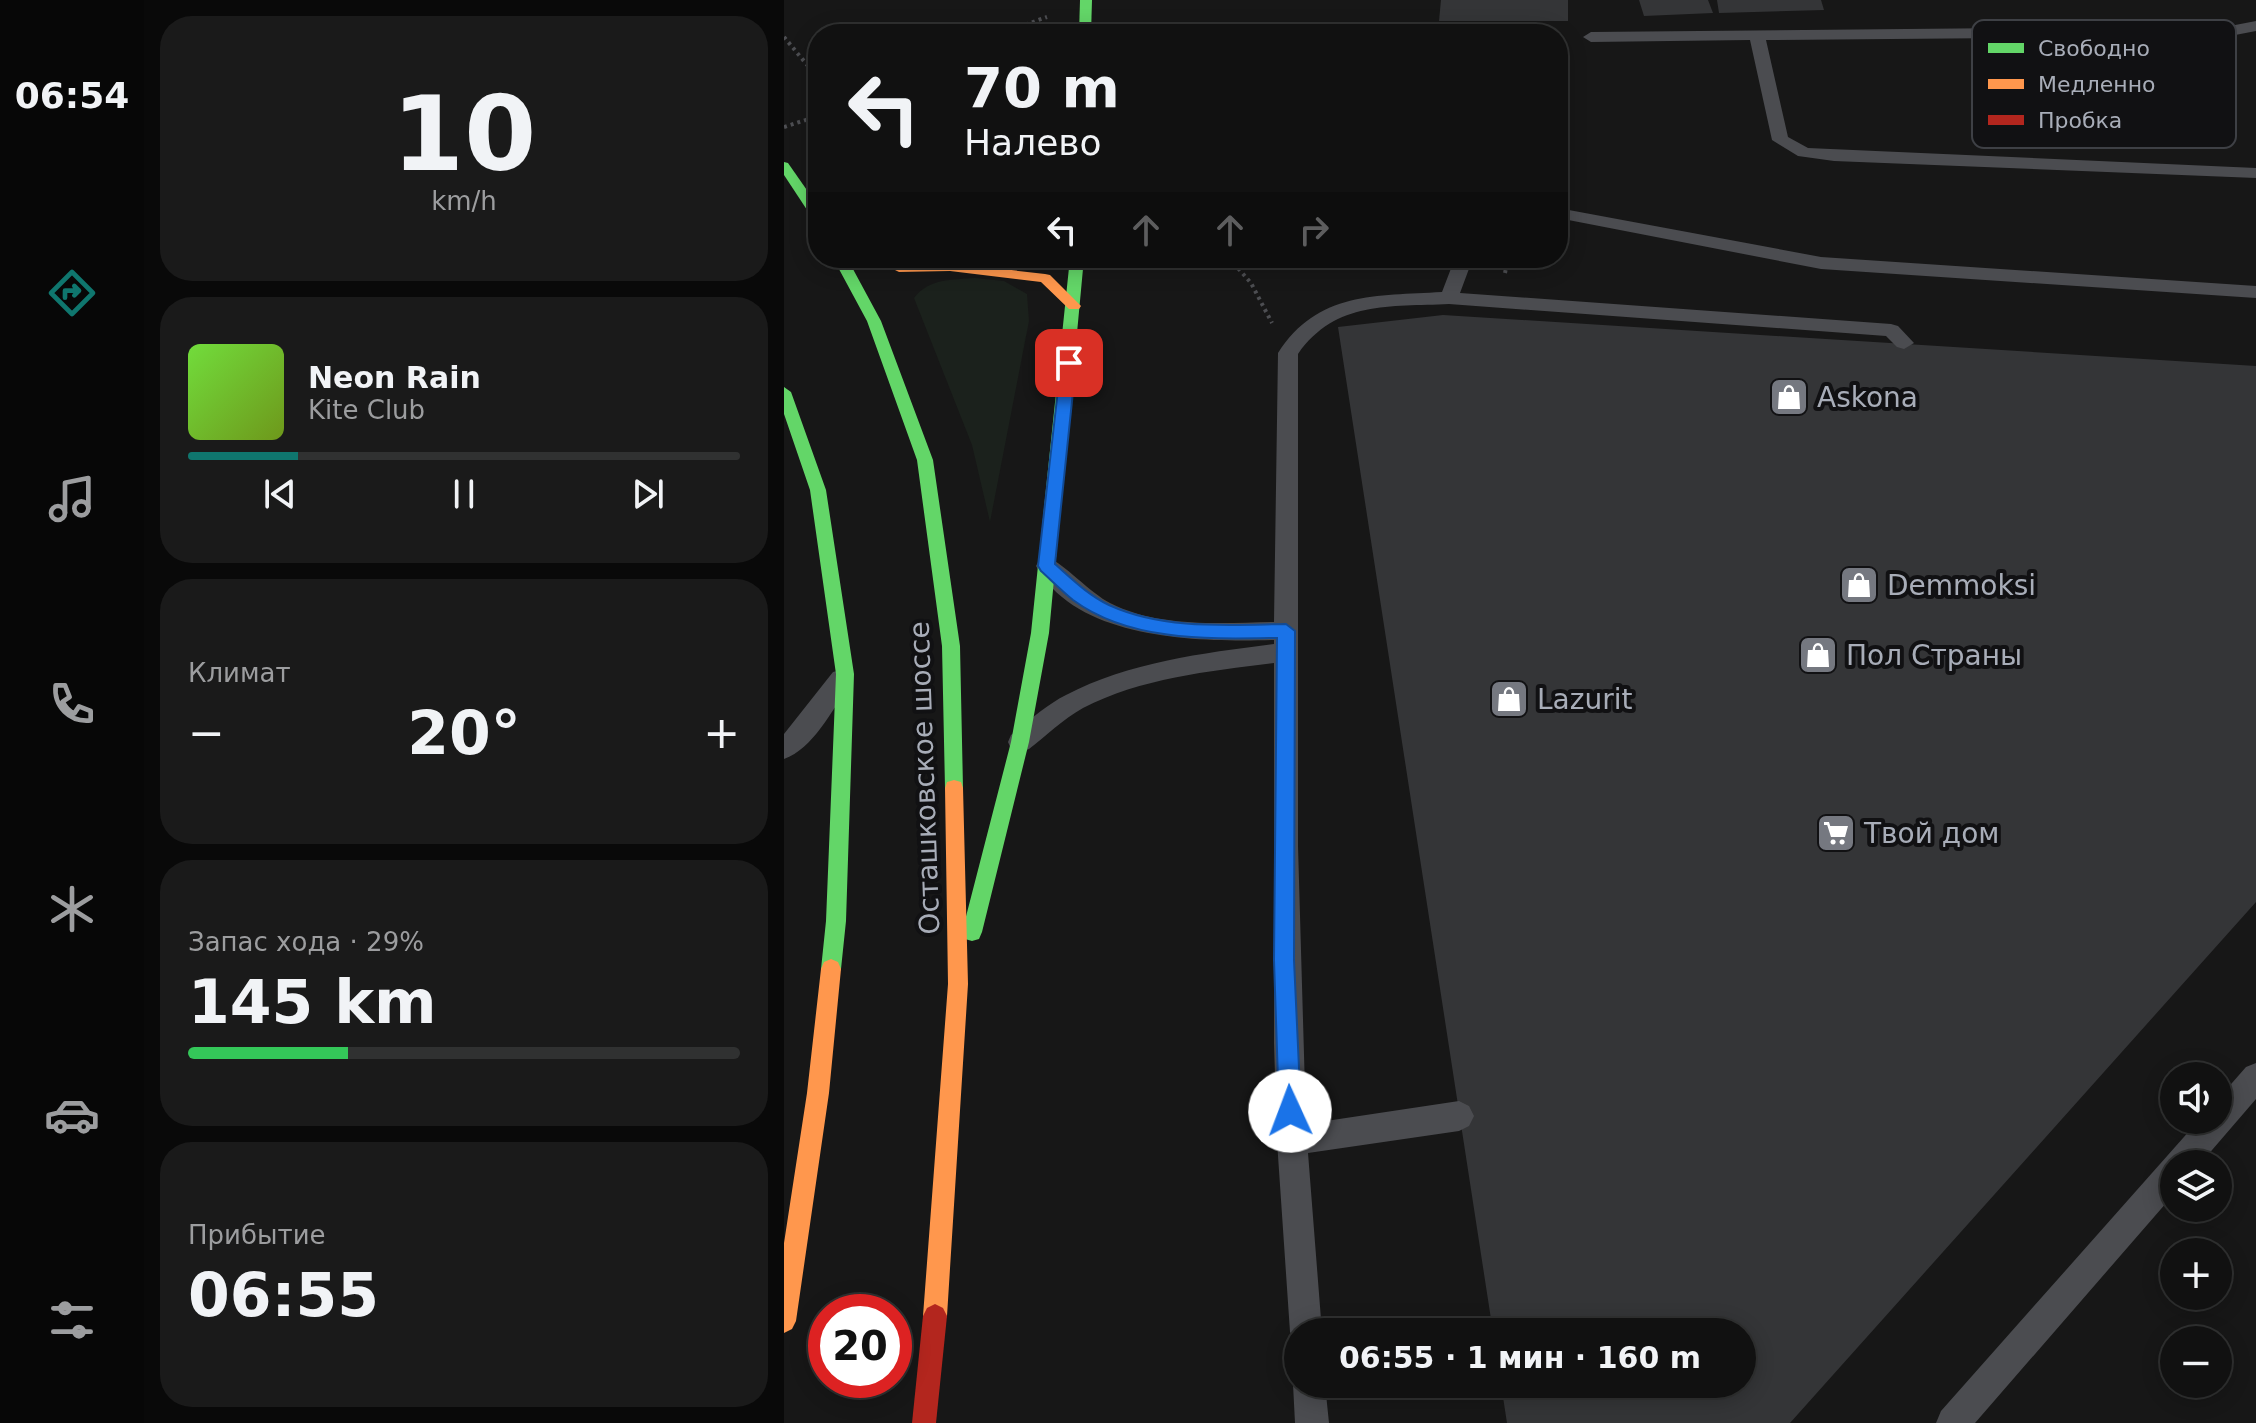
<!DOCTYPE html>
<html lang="ru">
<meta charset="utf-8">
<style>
body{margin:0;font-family:"DejaVu Sans",sans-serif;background:#1a1a1a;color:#f1f3f6;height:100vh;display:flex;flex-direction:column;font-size:30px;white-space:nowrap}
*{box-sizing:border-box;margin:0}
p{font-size:26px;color:#9c9d9f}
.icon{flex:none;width:44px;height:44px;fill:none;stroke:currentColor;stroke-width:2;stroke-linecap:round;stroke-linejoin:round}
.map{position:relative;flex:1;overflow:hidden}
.sheet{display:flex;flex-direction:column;gap:16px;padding:16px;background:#090909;width:640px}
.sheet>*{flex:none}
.top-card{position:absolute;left:24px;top:24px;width:760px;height:244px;border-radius:32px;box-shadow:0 4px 20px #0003,0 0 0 2px #303131;background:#111;color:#f1f3f6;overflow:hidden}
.tools{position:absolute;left:1376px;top:1062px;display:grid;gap:16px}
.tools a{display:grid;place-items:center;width:72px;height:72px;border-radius:50%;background:#111;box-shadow:0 4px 20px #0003,0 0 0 2px #303131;font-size:40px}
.speed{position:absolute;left:24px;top:1294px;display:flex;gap:16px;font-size:40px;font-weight:700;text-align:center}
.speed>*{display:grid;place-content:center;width:104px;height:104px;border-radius:50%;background:#111;box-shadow:0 4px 20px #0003,0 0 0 2px #303131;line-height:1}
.speed .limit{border:12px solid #d22;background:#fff;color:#111}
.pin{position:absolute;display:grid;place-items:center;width:68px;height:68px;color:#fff;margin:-34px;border-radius:16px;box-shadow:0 4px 12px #0006}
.me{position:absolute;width:88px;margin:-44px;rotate:358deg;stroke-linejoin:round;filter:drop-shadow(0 0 6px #0008)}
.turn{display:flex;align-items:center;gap:28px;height:168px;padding:0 24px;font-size:36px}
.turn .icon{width:104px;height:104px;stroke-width:2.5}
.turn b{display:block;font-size:56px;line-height:68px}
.lanes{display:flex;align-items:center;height:76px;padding:0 24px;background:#0003;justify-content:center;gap:40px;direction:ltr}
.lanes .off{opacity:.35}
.big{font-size:60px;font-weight:600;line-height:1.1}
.sheet .tile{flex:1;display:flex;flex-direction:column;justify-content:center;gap:12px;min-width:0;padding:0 28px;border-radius:32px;background:#1a1a1a}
.sheet .dial{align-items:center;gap:0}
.dial b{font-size:104px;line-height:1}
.song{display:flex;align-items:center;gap:24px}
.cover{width:96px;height:96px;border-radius:12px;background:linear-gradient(135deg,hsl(100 70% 55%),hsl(80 70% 35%))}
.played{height:8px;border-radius:4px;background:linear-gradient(90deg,#0f766e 20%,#303131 20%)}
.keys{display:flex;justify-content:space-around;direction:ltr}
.heat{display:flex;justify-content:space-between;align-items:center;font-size:44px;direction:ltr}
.charge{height:12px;border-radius:6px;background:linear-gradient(90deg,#34c759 29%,#303131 0)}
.trip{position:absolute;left:500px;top:1318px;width:472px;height:80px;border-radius:40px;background:#111;box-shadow:0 4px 20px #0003,0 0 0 2px #303131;font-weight:600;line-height:80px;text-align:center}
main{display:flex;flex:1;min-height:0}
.tabs{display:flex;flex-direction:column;width:144px;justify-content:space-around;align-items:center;background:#070707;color:#9c9d9f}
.tabs .icon{width:56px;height:56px}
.tabs .current{color:#0f766e}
.tabs b{font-size:36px;color:#f1f3f6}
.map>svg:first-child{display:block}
.green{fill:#1b211c}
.building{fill:#343537}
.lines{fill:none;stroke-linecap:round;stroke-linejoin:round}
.path{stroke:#4d4e52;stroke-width:4;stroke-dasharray:3 4;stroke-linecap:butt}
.lane{fill:#4b4c50;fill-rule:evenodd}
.fast{fill:#63d668;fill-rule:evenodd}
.slow{fill:#ff974d;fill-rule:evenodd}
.jam{fill:#b3261e;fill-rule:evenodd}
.route{fill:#1a73e8;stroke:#114b97;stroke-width:2}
.labels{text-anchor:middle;stroke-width:8;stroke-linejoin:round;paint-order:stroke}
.poi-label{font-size:28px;fill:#a8adb8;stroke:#111113;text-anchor:start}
.street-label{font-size:28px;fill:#a8adb8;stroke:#111113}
.key{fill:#111113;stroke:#3e4045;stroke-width:2}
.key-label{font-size:22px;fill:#a8adb8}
</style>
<main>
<nav class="tabs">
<b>06:54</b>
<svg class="icon current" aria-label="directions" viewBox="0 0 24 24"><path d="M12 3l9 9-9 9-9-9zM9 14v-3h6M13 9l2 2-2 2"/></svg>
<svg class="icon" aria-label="music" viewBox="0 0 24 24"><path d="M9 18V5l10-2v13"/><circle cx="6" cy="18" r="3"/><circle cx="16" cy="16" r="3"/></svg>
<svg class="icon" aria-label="phone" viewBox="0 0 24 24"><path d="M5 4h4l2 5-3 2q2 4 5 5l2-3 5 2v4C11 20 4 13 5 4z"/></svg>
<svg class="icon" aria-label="climate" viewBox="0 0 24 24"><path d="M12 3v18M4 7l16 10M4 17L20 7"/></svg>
<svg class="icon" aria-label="car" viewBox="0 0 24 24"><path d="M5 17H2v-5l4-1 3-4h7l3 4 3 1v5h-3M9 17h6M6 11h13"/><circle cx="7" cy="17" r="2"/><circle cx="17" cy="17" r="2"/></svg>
<svg class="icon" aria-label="filters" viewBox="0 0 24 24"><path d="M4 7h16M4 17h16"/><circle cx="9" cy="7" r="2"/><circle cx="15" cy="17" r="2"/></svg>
</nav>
<section class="sheet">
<div class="tile dial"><b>10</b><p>km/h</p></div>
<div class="tile">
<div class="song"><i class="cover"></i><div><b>Neon Rain</b><p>Kite Club</p></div></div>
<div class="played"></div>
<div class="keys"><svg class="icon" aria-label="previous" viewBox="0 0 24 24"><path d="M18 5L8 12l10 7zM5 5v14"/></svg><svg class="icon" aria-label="pause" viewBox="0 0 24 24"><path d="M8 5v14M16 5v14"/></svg><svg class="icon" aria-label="next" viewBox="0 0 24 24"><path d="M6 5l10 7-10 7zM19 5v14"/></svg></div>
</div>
<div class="tile"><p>Климат</p>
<div class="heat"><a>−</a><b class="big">20°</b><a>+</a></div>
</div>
<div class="tile"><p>Запас хода · 29%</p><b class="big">145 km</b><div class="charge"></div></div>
<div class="tile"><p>Прибытие</p><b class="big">06:55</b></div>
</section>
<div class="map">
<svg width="1472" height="1423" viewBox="0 0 1472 1423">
<rect width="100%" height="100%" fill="#171717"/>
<path class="green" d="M191 278 220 281 243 294 245 321 206 522 188 445 130 298C145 278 168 280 191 278Z"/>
<g class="building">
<polygon points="657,0 784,0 784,21 655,21"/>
<polygon points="855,0 924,0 929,13 860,16"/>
<polygon points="933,0 1037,0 1040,10 935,13"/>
<polygon points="659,315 1472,366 1472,902 1006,1423 723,1423 717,1384 958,1384 958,1332 709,1332 554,327"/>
</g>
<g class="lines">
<g class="path">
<polyline points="215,34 263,17"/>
<polyline points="0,37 34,78"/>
<polyline points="0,127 34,116"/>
<polyline points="445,258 467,283 488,323"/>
<polyline points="721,273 724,258"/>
</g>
<g class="lane">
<polygon points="1472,21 1472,31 1446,36 982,40 1004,137 1024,148 1472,168 1472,178 1050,161 1014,156 988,140 966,40 807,42 799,37 807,32 1446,26"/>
<polygon points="774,208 1037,257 1472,286 1472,298 1037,269 774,218"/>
<path d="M671 258H689L676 293 1107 324 1114 326 1130 343 1120 349 1113 347 1102 336 665 304C606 307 552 300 514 354V846L522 1124 675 1101 685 1106 690 1116 685 1126 675 1131 524 1153 538 1332H514V1345L506 1332 493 1141 490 1043V663C426 671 357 678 299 708 279 719 262 736 245 749L236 752 227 749 224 742 227 735C245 721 262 705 282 695 345 662 420 653 490 644V640C416 642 293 641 252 566L255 560C261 558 262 557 267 559 277 562 308 594 326 603 375 628 437 623 490 622L494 353C534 291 592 296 658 292Z"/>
<path d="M57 670 65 672 69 679 65 686C48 710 29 749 0 759V734L49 672Z"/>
<polygon points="1472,1063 1472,1099 1416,1164 1390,1164 1390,1194 1191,1423 1152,1423 1157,1411 1415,1120 1434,1120 1434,1099 1462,1067"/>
<polygon points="513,1372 514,1384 541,1384 545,1423 511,1423 509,1384"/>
</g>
<g class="fast">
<polygon points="296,0 308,0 307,34 295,34"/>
<polygon points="0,162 4,163 34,206 34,220 29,219 0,175"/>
<polygon points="49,258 63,258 97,321 149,460 176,646 179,788 177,794 170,796 163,794 161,788 158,646 133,460 83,321"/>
<polygon points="286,258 300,258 265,633 245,742 198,932 195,939 188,941 181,939 178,932 227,742 247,633"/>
<polygon points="0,387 7,392 42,490 70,674 62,921 57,969 54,976 47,979 40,976 37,969 42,921 52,674 26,490 0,414"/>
</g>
<g class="slow">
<polygon points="87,258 105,258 117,264 166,263 261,274 266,275 297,306 295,309 285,309 257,282 166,271 115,272"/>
<polygon points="170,780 177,782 179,788 184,984 163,1316 159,1324 151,1328 143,1324 139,1316 164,984 161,788 163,782"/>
<polygon points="47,959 54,962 57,969 45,1093 12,1321 8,1329 0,1333 0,1243 23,1093 37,969 40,962"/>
</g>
<polygon class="jam" points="151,1304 159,1308 163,1316 152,1423 128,1423 139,1316 143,1308"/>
</g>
<path class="route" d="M285 358 292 363 271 564C288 579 304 595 325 605 380 630 444 625 502 624L511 631 510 960 517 1111 514 1119 506 1122 498 1119 495 1111 490 960 493 638C426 639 346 642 289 600 278 591 267 580 257 571L254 566 277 363Z"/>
<defs>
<symbol id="shop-square" viewBox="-11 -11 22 22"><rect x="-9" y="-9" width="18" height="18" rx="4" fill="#757880" stroke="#111113"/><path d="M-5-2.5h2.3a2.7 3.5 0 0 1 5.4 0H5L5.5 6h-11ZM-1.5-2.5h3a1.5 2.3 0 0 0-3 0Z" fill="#fff"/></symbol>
<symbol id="supermarket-square" viewBox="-11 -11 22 22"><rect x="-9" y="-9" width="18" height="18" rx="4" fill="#757880" stroke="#111113"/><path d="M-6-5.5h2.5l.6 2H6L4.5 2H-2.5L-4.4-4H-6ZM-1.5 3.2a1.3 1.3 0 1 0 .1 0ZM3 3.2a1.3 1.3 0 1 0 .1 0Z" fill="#fff"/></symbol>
</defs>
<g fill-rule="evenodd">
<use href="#shop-square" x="983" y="375" width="44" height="44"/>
<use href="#shop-square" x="1053" y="563" width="44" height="44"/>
<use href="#shop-square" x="1012" y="633" width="44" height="44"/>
<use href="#shop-square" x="703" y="677" width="44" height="44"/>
<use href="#supermarket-square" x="1030" y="811" width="44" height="44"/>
</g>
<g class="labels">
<g class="poi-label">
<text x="1033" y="407">Askona</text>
<text x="1103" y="595">Demmoksi</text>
<text x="1062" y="665">Пол Страны</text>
<text x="753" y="709">Lazurit</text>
<text x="1080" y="843">Твой дом</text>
</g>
<g class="street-label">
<text transform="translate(140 778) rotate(-92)" y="10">Осташковское шоссе</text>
</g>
</g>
<rect x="1188" y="20" width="264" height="128" rx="12" class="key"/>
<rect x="1204" y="43" width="36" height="10" fill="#63d668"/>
<rect x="1204" y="79" width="36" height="10" fill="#ff974d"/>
<rect x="1204" y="115" width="36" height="10" fill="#b3261e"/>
<g class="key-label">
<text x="1254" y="56">Свободно</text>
<text x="1254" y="92">Медленно</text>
<text x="1254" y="128">Пробка</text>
</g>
</svg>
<div class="tools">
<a><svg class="icon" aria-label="sound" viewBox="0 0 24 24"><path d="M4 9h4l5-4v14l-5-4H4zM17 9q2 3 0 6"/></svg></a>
<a><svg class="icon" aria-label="layers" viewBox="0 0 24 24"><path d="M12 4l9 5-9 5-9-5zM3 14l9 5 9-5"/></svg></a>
<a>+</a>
<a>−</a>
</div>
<div class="speed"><div class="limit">20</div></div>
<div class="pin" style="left:285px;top:363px;background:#d93025"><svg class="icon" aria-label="arrive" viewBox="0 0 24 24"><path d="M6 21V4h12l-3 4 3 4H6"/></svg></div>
<svg class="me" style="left:506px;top:1111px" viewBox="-20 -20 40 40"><circle r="19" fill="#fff"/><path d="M0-13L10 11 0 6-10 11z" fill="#1a73e8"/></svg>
<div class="trip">06:55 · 1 мин · 160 m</div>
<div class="top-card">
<div class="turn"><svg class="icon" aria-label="left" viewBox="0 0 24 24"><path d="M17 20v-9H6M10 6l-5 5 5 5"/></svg><div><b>70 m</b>Налево</div></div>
<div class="lanes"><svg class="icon" aria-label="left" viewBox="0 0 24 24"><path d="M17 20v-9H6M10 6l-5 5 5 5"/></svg><svg class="icon off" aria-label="ahead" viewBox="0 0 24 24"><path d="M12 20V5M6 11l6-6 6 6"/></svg><svg class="icon off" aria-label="ahead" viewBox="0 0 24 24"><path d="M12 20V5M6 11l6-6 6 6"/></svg><svg class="icon off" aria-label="right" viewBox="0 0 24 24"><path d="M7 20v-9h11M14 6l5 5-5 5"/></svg></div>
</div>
</div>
</main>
